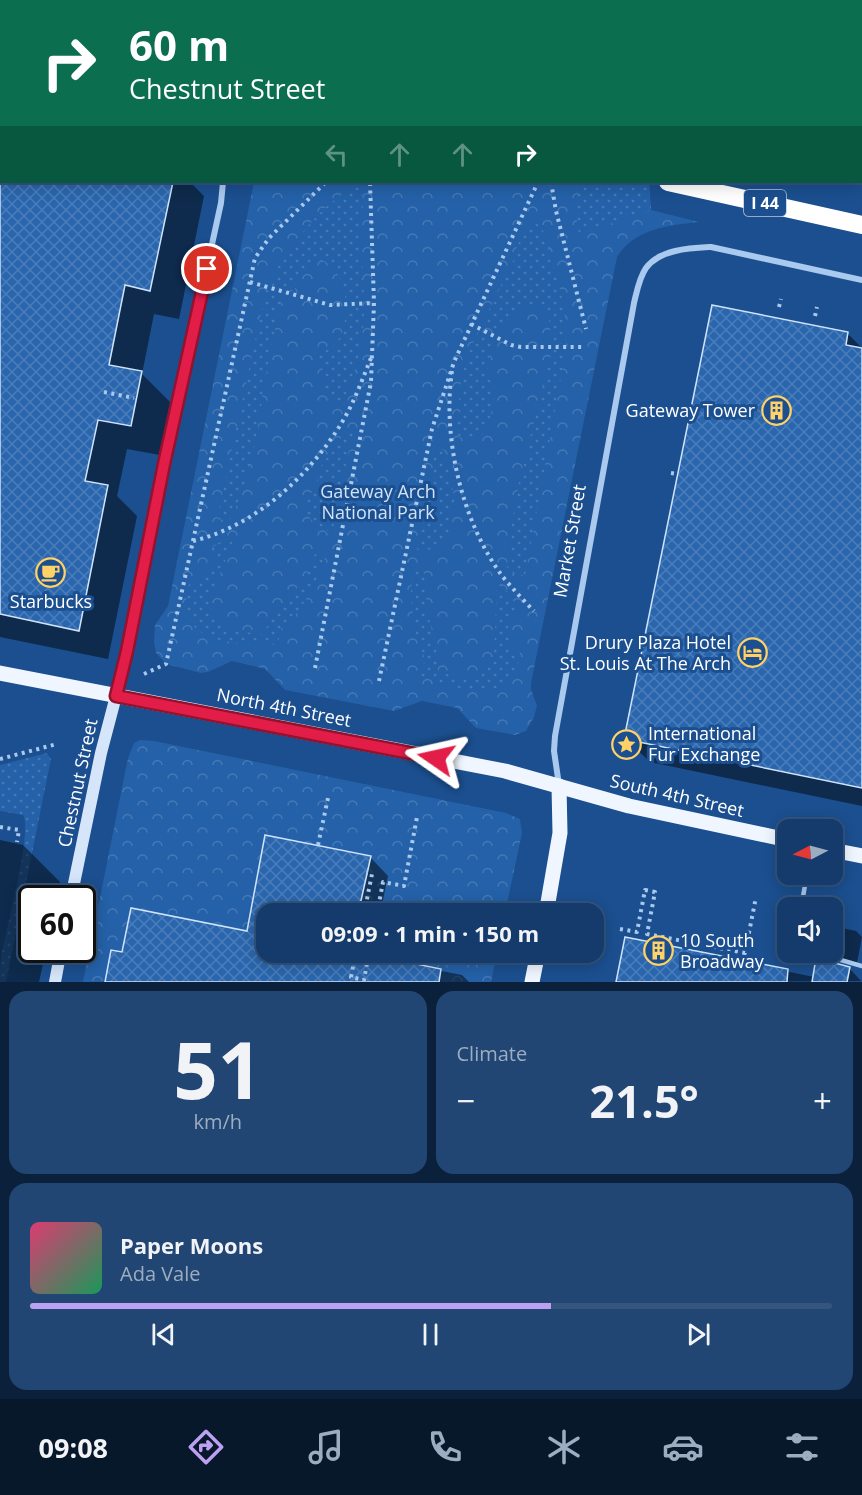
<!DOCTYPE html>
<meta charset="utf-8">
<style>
body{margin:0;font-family:"Open Sans",sans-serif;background:#214673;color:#f1f3f6;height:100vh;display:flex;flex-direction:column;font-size:22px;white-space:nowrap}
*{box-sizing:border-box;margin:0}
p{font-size:20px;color:#9dadc1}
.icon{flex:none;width:33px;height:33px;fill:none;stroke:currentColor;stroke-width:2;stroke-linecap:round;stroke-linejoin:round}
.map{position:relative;height:982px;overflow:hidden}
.drawer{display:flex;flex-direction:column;gap:9px;padding:9px;background:#0b203b;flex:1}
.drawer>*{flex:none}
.hud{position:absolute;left:0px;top:0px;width:862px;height:183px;box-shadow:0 3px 15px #0003,0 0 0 2px #33557e;background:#0b6e4f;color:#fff;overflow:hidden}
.needle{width:39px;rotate:264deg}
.tools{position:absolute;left:777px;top:819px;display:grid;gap:12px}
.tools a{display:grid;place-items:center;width:66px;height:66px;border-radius:12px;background:#143b6b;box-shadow:0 3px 15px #0003,0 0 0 2px #33557e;font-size:30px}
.speed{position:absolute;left:18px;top:885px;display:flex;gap:12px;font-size:30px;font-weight:700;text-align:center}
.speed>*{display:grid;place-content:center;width:78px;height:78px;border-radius:50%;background:#143b6b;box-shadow:0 3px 15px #0003,0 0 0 2px #33557e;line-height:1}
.speed .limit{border:3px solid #111;border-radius:9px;background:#fff;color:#111}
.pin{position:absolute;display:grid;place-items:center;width:51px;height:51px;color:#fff;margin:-26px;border:3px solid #fff;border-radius:50%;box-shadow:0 2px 6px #0007}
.me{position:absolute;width:66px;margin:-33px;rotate:281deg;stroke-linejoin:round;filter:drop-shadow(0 0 4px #0008)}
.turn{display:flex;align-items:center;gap:21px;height:126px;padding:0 30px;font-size:27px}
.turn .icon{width:78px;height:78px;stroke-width:2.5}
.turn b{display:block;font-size:42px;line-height:51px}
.lanes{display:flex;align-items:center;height:57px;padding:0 30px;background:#0003;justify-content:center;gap:30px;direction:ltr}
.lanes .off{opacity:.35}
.big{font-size:45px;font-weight:700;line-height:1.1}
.drawer .widget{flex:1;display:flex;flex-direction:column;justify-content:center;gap:9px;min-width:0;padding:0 21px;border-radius:18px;background:#214673}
.drawer .dial{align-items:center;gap:0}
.dial b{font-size:78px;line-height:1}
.song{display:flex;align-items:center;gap:18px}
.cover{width:72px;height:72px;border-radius:9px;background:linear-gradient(135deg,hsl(340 70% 55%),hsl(150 70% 35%))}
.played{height:6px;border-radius:3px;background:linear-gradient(90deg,#bca0f2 65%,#33557e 65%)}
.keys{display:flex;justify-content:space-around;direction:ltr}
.heat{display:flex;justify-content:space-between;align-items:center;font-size:33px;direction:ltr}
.drawer .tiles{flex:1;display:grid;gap:9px;grid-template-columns:1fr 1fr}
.widget:last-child{grid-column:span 2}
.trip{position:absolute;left:256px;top:903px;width:348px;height:60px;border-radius:18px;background:#143b6b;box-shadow:0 3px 15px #0003,0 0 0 2px #33557e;font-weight:700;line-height:60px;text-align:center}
.tabs{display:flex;height:96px;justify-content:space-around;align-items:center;background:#08182b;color:#9dadc1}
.tabs .icon{width:42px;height:42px}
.tabs .on{color:#bca0f2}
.tabs b{font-size:27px;color:#f1f3f6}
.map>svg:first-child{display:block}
.forest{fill:url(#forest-crowns)}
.garden{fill:url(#garden-dots)}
.shadow{fill:#0007}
.building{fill:url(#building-cross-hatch);stroke:#cfe3fa;stroke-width:1.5}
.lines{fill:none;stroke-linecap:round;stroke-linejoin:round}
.path{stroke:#a9c9ee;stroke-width:4;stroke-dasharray:3 4.5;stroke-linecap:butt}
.lane{stroke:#a9c9ee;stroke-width:4.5}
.street{stroke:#a9c9ee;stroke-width:6}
.secondary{stroke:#d6e6fa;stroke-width:12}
.primary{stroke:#f0f6ff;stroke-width:15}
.highway{stroke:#fff;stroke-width:18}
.route-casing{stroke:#92132f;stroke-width:15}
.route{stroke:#e11d48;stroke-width:10}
.labels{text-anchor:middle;stroke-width:6;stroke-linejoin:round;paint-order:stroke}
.shield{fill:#1b4f8f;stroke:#bbcadd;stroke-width:1.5}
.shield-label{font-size:16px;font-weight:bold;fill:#fff}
.poi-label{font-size:18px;fill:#fff;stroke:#1b4f8f;text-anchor:end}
.park-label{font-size:18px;fill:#cfe3fa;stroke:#1b4f8f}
.street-label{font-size:18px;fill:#fff;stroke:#1b4f8f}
</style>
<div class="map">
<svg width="862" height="982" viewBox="0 0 862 982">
<defs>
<pattern id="forest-crowns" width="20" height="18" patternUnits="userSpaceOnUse" patternTransform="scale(1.5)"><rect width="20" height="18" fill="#2461a8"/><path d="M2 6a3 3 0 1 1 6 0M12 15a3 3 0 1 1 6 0" fill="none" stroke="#4579b5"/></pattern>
<pattern id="garden-dots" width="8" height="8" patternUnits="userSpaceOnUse" patternTransform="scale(1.5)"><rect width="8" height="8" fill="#2461a8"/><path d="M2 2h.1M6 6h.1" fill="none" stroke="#4579b5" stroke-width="1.8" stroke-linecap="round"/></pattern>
<pattern id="building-cross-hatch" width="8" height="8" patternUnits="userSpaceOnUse" patternTransform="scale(1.5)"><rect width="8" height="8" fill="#2a66ad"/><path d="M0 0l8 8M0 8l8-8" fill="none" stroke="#4a7db9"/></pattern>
</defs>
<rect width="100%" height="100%" fill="#1b4f8f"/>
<g class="forest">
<polygon points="294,0 862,0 862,139 861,2"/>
<path d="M254 182H649L651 210 699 222C669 225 634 229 617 257L531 683V689L537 706 534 717 526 731 515 735 476 728 457 708 422 701 394 711 285 690 265 669 232 661 208 672 201 673 166 664 156 653 154 642 155 625 168 606Z"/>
<polygon points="140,740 154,741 506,813 520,819 522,833 505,913 267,914 267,952 497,953 491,982 83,982 128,758 134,743"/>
</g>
<g class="garden">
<polygon points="580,182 649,182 651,210 579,234 575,209"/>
<path d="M362 184 363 216 360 217 364 299 346 301C344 284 338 268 322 260L307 264 297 281 294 292 269 284C282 254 330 192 362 184Z"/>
<path d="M529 219 540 226 543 231C555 269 567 304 566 344H549C558 293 519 297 497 332L482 324 518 251 516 249Z"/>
<path d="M266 290 282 295C276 325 269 356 264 386 257 433 252 479 229 521L217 519Z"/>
<path d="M364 307C364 340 357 368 345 397L347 399 343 407C314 402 330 368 314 352 339 354 345 330 346 309Z"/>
<path d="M478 332 494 340C488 355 483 378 497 390 487 413 496 447 458 437L456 423 459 422C457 390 464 360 478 332Z"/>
<polygon points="552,350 566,350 525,576 507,571 510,533 519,482"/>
<polygon points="348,428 356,431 353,445 350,445 332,533 315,524 308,516 305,511 307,500 318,482 318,470"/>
<path d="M436 449 444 450 455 500C440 524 467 551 417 550L435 463 433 462Z"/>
<path d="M236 533 212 594C206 631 238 632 265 634L269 619 305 579 311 560 316 553 327 550C319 579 304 610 280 630L278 645C236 642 172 648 189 584L197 588 216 560 208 554 215 545Z"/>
<path d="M414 567 421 569 425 575 427 609 437 653 438 671C462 679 483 687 494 656L497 579C506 591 518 601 517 617L507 618 511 652H520C515 714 458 687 420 676L425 659 417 639 412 609 411 590Z"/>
<path d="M47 753 51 759 6 982H0C0 974 0 966 1 958 5 933 33 831 23 815L0 811V765Z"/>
</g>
<g class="shadow">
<polygon points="0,130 2,182 190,182 204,196 179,319 154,314 142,374 170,402 160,455 127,449 117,496 137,516 108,659 0,637"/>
<polygon points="713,307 848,334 862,348 862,806 650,762 626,739"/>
<polygon points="266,837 370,857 388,876 380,914 267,914 267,952 372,952 371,957 462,975 469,982 106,982 123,953 248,932"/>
<polygon points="0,840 23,845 60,882 57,898 32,898 32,950 46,950 39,982 0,982"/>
<polygon points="832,926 856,931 862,937 857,963 824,952 832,952"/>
<polygon points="627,938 814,977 849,968 861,981 618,982"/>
</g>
<g class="building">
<polygon points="0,182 173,182 150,291 125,285 109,365 142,371 131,426 98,420 85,481 108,485 79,631 0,614"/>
<polygon points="712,305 848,332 846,345 862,348 862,788 624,739"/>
<polygon points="265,835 371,856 358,914 267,914 267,952 358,952 441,969 439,982 105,982 111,950 122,952 131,908 247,931"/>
<polygon points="625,937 788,969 787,982 616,982"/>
<polygon points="816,958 850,967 847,982 812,982"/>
</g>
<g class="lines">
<g class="path">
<polyline points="331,0 332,2"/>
<polyline points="494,2 495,0"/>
<polyline points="712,2 713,0"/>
<polyline points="861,111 862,112"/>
<polyline points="551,182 556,211 586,329"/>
<polyline points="250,282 330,305 374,303"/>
<polyline points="779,307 781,299"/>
<polyline points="815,316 817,307"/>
<polyline points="471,324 511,345 521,347 583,347"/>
<path d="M452 371C442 437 462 523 503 577 513 589 523 600 534 611"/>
<polyline points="104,392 134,398"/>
<polyline points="671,473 678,474"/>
<path d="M193 541C255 526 308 477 341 424 354 403 362 380 371 358"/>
<polyline points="315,668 371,382 374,303 370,182"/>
<polyline points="144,674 166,664 255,258 269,238 326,182"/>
<polyline points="379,681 432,429 454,362 538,182"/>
<polyline points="0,759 57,744"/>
<polyline points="0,827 19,830 17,842"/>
<polyline points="318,845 328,798"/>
<polyline points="364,914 372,874 366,873"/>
<polyline points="377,914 383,882 404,886 417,817"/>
<polyline points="620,929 637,932 645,890 655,892 647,934 745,953 756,897"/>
<polyline points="356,952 351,977 364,980 369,952"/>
</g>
<g class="lane">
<polyline points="801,908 807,874"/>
<polyline points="813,952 862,966"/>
</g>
<g class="street">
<polyline points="0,67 2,68"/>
<polyline points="116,695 127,651 164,464 221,203 223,182"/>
<path d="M559 785 554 751 555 736 634 303C637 291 639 278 646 268 660 249 691 248 711 247L862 280"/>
</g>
<g class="secondary">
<polyline points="71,898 101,753 116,696"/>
<polyline points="55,982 61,950"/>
</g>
<g class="primary">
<polyline points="0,673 505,771 629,806 788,840"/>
<polyline points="832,850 862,856"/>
<polyline points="546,914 560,833 559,786"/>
<polyline points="532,982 538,952"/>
</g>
<g class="highway">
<polyline points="163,0 170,2"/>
<polyline points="0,19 2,19"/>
<polyline points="861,173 862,174"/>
<polyline points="668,182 862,225"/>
</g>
</g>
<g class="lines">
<defs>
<polyline id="route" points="207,269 164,464 127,651 116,696 436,758"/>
</defs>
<use href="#route" class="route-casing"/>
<use href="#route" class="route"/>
</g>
<defs>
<symbol id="building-ring" viewBox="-11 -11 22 22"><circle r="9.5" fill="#1b4f8f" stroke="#ffd166" stroke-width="1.5"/><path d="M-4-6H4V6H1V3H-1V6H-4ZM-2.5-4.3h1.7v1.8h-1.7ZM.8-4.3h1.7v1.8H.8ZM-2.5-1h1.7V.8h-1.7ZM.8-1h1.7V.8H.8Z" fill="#ffd166"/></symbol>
<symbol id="cafe-ring" viewBox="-11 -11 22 22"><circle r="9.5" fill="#1b4f8f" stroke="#ffd166" stroke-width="1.5"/><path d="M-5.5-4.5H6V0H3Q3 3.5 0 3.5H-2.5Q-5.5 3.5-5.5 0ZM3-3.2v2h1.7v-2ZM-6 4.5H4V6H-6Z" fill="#ffd166"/></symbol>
<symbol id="hotel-ring" viewBox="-11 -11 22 22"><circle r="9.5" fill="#1b4f8f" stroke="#ffd166" stroke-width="1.5"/><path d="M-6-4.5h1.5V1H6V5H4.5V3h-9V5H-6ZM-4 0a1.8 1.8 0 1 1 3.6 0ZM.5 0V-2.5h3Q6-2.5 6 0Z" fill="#ffd166"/></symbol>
<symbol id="sight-ring" viewBox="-11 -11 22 22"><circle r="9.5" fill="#1b4f8f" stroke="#ffd166" stroke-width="1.5"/><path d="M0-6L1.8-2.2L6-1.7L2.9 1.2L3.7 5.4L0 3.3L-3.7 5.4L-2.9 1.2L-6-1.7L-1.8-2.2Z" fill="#ffd166"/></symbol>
</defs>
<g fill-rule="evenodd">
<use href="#building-ring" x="760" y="394" width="33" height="33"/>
<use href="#cafe-ring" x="34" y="556" width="33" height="33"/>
<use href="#hotel-ring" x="736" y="636" width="33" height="33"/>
<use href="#sight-ring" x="610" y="728" width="33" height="33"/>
<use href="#building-ring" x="642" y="934" width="33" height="33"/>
</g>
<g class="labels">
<rect class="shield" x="744" y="190" width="42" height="26" rx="4.5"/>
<g class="shield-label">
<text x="765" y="209">I 44</text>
</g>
<g class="poi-label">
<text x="755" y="417">Gateway Tower</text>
<text x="51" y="608" text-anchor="middle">Starbucks</text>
<text x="731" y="649">Drury Plaza Hotel<tspan x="731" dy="21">St. Louis At The Arch</tspan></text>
<text x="648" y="740" text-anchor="start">International<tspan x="648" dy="21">Fur Exchange</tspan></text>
<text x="680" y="947" text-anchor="start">10 South<tspan x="680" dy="21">Broadway</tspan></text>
</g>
<g class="park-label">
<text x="378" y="498">Gateway Arch<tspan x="378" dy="21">National Park</tspan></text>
</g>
<g class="street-label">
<text transform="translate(570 541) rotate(-80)" y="6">Market Street</text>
<text transform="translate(284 708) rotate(11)" y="6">North 4th Street</text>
<text transform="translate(78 783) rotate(-78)" y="6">Chestnut Street</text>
<text transform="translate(677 796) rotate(13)" y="6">South 4th Street</text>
</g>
</g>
</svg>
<div class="tools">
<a><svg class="needle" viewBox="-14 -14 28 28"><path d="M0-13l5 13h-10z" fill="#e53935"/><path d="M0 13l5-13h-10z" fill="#9dadc1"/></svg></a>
<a><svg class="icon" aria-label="sound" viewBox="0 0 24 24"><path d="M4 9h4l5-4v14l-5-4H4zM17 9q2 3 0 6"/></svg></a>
</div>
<div class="speed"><div class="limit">60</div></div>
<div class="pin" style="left:207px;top:269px;background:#d93025"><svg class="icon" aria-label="arrive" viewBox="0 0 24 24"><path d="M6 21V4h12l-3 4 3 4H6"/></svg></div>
<svg class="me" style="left:436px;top:758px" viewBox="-20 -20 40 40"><path d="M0-17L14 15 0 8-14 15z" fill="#e11d48" stroke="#fff" stroke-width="4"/></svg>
<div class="trip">09:09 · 1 min · 150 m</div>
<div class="hud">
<div class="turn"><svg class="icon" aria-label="right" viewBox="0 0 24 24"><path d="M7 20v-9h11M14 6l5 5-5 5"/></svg><div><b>60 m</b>Chestnut Street</div></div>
<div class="lanes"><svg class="icon off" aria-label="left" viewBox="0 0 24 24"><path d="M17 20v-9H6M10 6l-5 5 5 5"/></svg><svg class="icon off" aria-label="ahead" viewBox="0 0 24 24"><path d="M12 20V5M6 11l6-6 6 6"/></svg><svg class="icon off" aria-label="ahead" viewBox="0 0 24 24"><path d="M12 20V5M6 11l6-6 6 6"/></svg><svg class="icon" aria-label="right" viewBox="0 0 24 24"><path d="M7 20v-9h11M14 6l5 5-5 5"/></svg></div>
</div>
</div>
<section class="drawer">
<div class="tiles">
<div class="widget dial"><b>51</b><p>km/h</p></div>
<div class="widget"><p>Climate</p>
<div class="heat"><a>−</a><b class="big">21.5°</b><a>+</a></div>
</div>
<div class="widget">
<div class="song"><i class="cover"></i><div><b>Paper Moons</b><p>Ada Vale</p></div></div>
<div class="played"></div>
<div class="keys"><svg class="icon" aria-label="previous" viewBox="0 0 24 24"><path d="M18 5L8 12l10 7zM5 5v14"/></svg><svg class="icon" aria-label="pause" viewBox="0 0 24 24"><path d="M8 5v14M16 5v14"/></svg><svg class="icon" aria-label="next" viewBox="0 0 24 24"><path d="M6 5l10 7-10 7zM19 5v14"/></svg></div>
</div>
</div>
</section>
<nav class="tabs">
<b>09:08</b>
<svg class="icon on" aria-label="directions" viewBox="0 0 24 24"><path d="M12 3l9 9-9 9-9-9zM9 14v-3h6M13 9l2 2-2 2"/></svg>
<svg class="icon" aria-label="music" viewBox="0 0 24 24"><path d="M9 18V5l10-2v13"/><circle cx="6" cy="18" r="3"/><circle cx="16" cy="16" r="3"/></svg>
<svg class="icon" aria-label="phone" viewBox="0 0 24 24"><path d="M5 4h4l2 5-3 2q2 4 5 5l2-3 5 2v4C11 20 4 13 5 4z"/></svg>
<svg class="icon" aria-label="climate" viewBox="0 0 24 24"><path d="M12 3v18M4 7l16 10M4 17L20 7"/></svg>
<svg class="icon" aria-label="car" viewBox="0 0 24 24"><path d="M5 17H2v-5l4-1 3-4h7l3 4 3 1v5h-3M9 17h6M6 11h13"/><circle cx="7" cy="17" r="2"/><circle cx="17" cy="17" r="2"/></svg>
<svg class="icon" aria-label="filters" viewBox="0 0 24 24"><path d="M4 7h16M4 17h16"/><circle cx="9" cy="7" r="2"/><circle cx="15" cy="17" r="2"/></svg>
</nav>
